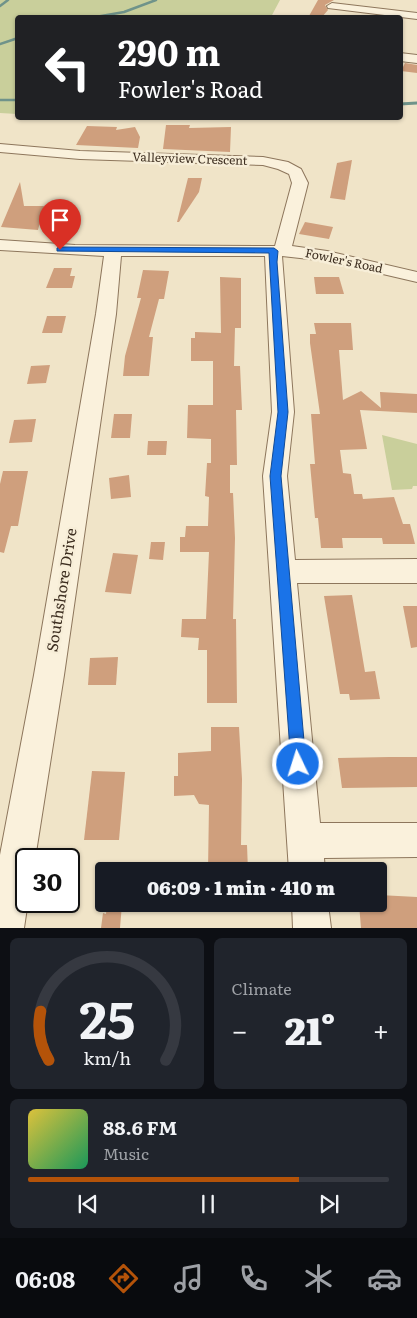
<!DOCTYPE html>
<meta charset="utf-8">
<style>
body{margin:0;font-family:Literata,serif;background:#20242c;color:#f1f3f6;height:100vh;display:flex;flex-direction:column;font-size:19px;white-space:nowrap}
*{box-sizing:border-box;margin:0}
p{font-size:16px;color:#9ea1a6}
.icon{flex:none;width:28px;height:28px;fill:none;stroke:currentColor;stroke-width:2;stroke-linecap:round;stroke-linejoin:round}
.map{position:relative;height:928px;overflow:hidden}
.side{display:flex;flex-direction:column;gap:10px;padding:10px;background:#0d0f14;flex:1}
.side>*{flex:none}
.top-card{position:absolute;left:15px;top:15px;width:388px;height:105px;border-radius:5px;box-shadow:0 1px 4px #0004;background:#202124;color:#fff;overflow:hidden}
.speed{position:absolute;left:15px;top:848px;display:flex;gap:10px;font-size:25px;font-weight:700;text-align:center}
.speed>*{display:grid;place-content:center;width:65px;height:65px;border-radius:50%;background:#171b24;box-shadow:0 1px 4px #0004;line-height:1}
.speed .limit{border:2px solid #111;border-radius:8px;background:#fff;color:#111}
.pin{position:absolute;display:grid;place-items:center;width:42px;height:42px;color:#fff;margin:-51px -21px;border-radius:50% 50% 50% 0;rotate:-45deg;box-shadow:0 0 5px #0007}
.pin .icon{rotate:45deg}
.me{position:absolute;width:55px;margin:-28px;rotate:356deg;stroke-linejoin:round;filter:drop-shadow(0 0 4px #0008)}
.turn{display:flex;align-items:center;gap:18px;height:105px;padding:0 20px;font-size:22px}
.turn .icon{width:65px;height:65px;stroke-width:2.5}
.turn b{display:block;font-size:35px;line-height:42px}
.big{font-size:38px;font-weight:800;line-height:1.1}
.side .card{flex:1;display:flex;flex-direction:column;justify-content:center;gap:8px;min-width:0;padding:0 18px;border-radius:8px;background:#20242c}
.side .dial{align-items:center;gap:0}
.dial svg{height:130px;overflow:visible;fill:none;stroke:#363941;stroke-width:7;stroke-linecap:round;text-anchor:middle}
.dial text{fill:#f1f3f6;stroke:none}
.song{display:flex;align-items:center;gap:15px}
.cover{width:60px;height:60px;border-radius:8px;background:linear-gradient(135deg,hsl(50 70% 55%),hsl(150 70% 35%))}
.played{height:5px;border-radius:2px;background:linear-gradient(90deg,#b45309 75%,#363941 75%)}
.keys{display:flex;justify-content:space-around;direction:ltr}
.heat{display:flex;justify-content:space-between;align-items:center;font-size:28px;direction:ltr}
.side .tiles{flex:1;display:grid;gap:10px;grid-template-columns:1fr 1fr}
.card:last-child{grid-column:span 2}
.trip{position:absolute;left:95px;top:862px;width:292px;height:50px;border-radius:5px;background:#171b24;box-shadow:0 1px 4px #0004;font-weight:800;line-height:50px;text-align:center}
.menu{display:flex;height:80px;justify-content:space-around;align-items:center;background:#090b0e;color:#9ea1a6}
.menu .icon{width:35px;height:35px}
.menu .on{color:#b45309}
.menu b{font-size:22px;color:#f1f3f6}
.map>svg:first-child{display:block}
.green{fill:#c9cf9b}
.lines{fill:none;stroke-linecap:round;stroke-linejoin:round}
.stream-far1{stroke:#6f938a;stroke-width:2.5}
.stream{stroke:#6f938a;stroke-width:3}
.building{fill:#cf9f7d}
.minor-casing{stroke:#8d765c;stroke-width:2}
.minor{fill:#faf1dc;fill-rule:evenodd}
.route{fill:#1a73e8;stroke:#114b97}
.labels{text-anchor:middle;stroke-width:5;stroke-linejoin:round;paint-order:stroke}
.far-street-label{font-size:12px;fill:#3d2e20;stroke:#f7eed8}
.street-label{font-size:15px;fill:#3d2e20;stroke:#f7eed8}
</style>
<div class="map">
<svg width="417" height="928" viewBox="0 0 417 928">
<rect width="100%" height="100%" fill="#f0e4c8"/>
<g class="green">
<polygon points="0,0 280,0 271,17 18,18 17,114 0,113"/>
<polygon points="382,435 417,444 417,486 413,486 412,489 392,490"/>
</g>
<g class="lines">
<g class="stream-far1">
<polyline points="0,6 8,0"/>
<polyline points="90,18 124,12 156,0"/>
<polyline points="0,44 18,38"/>
<polyline points="0,100 18,100"/>
</g>
<polyline class="stream" points="400,104 417,103"/>
</g>
<g class="building">
<polygon points="318,0 334,0 325,5 328,10 322,17 309,16"/>
<polygon points="405,63 417,65 417,73 401,71"/>
<polygon points="166,125 190,125 189,128 231,127 230,152 163,149"/>
<polygon points="87,126 117,127 116,130 135,127 140,137 138,148 76,145"/>
<polygon points="352,160 345,200 330,198 337,163"/>
<polygon points="188,178 202,178 199,192 179,222 177,222"/>
<polygon points="20,182 24,206 44,206 38,230 1,227"/>
<polygon points="305,222 333,227 329,239 299,234"/>
<polygon points="54,268 72,268 70,276 75,276 72,288 46,288"/>
<polygon points="143,270 169,271 164,299 159,299 149,337 153,337 149,376 123,376 125,356 141,298 137,298"/>
<polygon points="220,277 241,278 241,328 235,328 234,366 240,366 242,410 236,410 237,465 230,465 230,493 233,493 235,538 233,619 236,619 237,703 207,703 207,650 198,650 199,638 181,637 182,619 206,619 209,552 180,552 180,537 185,537 186,526 208,526 209,497 205,496 207,463 211,463 211,439 187,438 188,405 213,405 213,361 191,361 191,338 195,338 195,332 221,333"/>
<polygon points="314,277 339,277 344,294 316,294"/>
<polygon points="47,316 66,316 62,333 42,333"/>
<polygon points="314,323 351,323 353,350 339,350 343,400 361,391 381,408 380,392 417,394 417,413 360,410 367,449 340,450 343,473 351,474 354,494 362,494 363,499 394,497 403,524 410,524 415,544 383,544 382,538 342,538 343,548 321,548 318,518 315,518 310,464 315,464 311,414 320,414 310,343 310,334 316,334"/>
<polygon points="50,365 46,383 27,384 31,366"/>
<polygon points="114,414 132,414 130,438 111,438"/>
<polygon points="36,419 32,442 9,443 14,420"/>
<polygon points="148,441 167,441 166,455 147,455"/>
<polygon points="3,471 28,471 18,526 11,526 4,553 0,552 0,484"/>
<polygon points="129,475 131,497 111,499 109,478"/>
<polygon points="151,542 165,542 163,560 149,559"/>
<polygon points="113,553 138,555 131,594 105,592"/>
<polygon points="352,595 365,672 375,671 380,699 350,700 349,694 340,694 324,596"/>
<polygon points="403,606 417,606 417,647 411,648"/>
<polygon points="118,657 116,685 88,685 90,658"/>
<polygon points="211,727 239,727 242,779 241,845 247,845 248,871 208,871 209,805 199,804 194,795 174,796 174,776 178,776 178,753 211,751"/>
<polygon points="389,757 417,757 417,787 342,788 338,758"/>
<polygon points="92,771 125,772 119,840 84,840"/>
<polygon points="379,895 417,897 417,928 361,928 359,904 379,904"/>
<polygon points="107,904 122,904 120,928 101,928 103,913 106,914"/>
</g>
<g class="lines">
<defs>
<g id="minor">
<polygon points="332,3 417,13 417,19 328,8 327,6"/>
<polygon points="400,53 417,55 417,63 400,61"/>
<polygon points="0,144 80,151 263,157 288,162 301,169 308,183 292,246 327,251 417,272 417,282 327,261 282,256 294,412 287,476 295,560 417,559 417,583 297,583 320,823 417,823 417,857 324,858 325,871 289,871 263,476 272,412 265,256 121,256 116,314 64,675 35,859 26,859 26,901 28,901 24,928 0,928 0,855 34,675 96,314 104,256 0,250 0,240 75,245 275,246 292,183 289,174 278,169 263,165 80,159 0,152"/>
<polygon points="292,904 328,904 331,928 293,928"/>
</g>
</defs>
<use href="#minor" class="minor-casing"/>
<use href="#minor" class="minor"/>
</g>
<polygon class="route" points="60,247 274,248 278,251 277,262 288,412 281,476 306,764 304,770 298,772 293,770 291,764 270,476 278,412 269,253 57,251 57,248"/>
<g class="labels">
<g class="far-street-label">
<text transform="translate(190 159) rotate(2)" y="4">Valleyview Crescent</text>
<text transform="translate(344 261) rotate(12)" y="4">Fowler's Road</text>
</g>
<g class="street-label">
<text transform="translate(62 590) rotate(-81)" y="5">Southshore Drive</text>
</g>
</g>
</svg>
<div class="speed"><div class="limit">30</div></div>
<div class="pin" style="left:60px;top:250px;background:#d93025"><svg class="icon" aria-label="arrive" viewBox="0 0 24 24"><path d="M6 21V4h12l-3 4 3 4H6"/></svg></div>
<svg class="me" style="left:298px;top:764px" viewBox="-20 -20 40 40"><circle r="17" fill="#1a73e8" stroke="#fff" stroke-width="3"/><path d="M0-11L8 9 0 5-8 9z" fill="#fff"/></svg>
<div class="trip">06:09 · 1 min · 410 m</div>
<div class="top-card">
<div class="turn"><svg class="icon" aria-label="left" viewBox="0 0 24 24"><path d="M17 20v-9H6M10 6l-5 5 5 5"/></svg><div><b>290 m</b>Fowler's Road</div></div>
</div>
</div>
<section class="side">
<div class="tiles">
<div class="card dial"><svg viewBox="0 0 100 80">
<path d="M14 69A42 42 0 1 1 86 69"/>
<path d="M14 69A42 42 0 0 1 9 39" stroke="#b45309"/>
<text x="50" y="56" font-size="32" font-weight="700">25</text>
<text x="50" y="72" font-size="11">km/h</text>
</svg></div>
<div class="card"><p>Climate</p>
<div class="heat"><a>−</a><b class="big">21°</b><a>+</a></div>
</div>
<div class="card">
<div class="song"><i class="cover"></i><div><b>88.6 FM</b><p>Music</p></div></div>
<div class="played"></div>
<div class="keys"><svg class="icon" aria-label="previous" viewBox="0 0 24 24"><path d="M18 5L8 12l10 7zM5 5v14"/></svg><svg class="icon" aria-label="pause" viewBox="0 0 24 24"><path d="M8 5v14M16 5v14"/></svg><svg class="icon" aria-label="next" viewBox="0 0 24 24"><path d="M6 5l10 7-10 7zM19 5v14"/></svg></div>
</div>
</div>
</section>
<nav class="menu">
<b>06:08</b>
<svg class="icon on" aria-label="directions" viewBox="0 0 24 24"><path d="M12 3l9 9-9 9-9-9zM9 14v-3h6M13 9l2 2-2 2"/></svg>
<svg class="icon" aria-label="music" viewBox="0 0 24 24"><path d="M9 18V5l10-2v13"/><circle cx="6" cy="18" r="3"/><circle cx="16" cy="16" r="3"/></svg>
<svg class="icon" aria-label="phone" viewBox="0 0 24 24"><path d="M5 4h4l2 5-3 2q2 4 5 5l2-3 5 2v4C11 20 4 13 5 4z"/></svg>
<svg class="icon" aria-label="climate" viewBox="0 0 24 24"><path d="M12 3v18M4 7l16 10M4 17L20 7"/></svg>
<svg class="icon" aria-label="car" viewBox="0 0 24 24"><path d="M5 17H2v-5l4-1 3-4h7l3 4 3 1v5h-3M9 17h6M6 11h13"/><circle cx="7" cy="17" r="2"/><circle cx="17" cy="17" r="2"/></svg>
</nav>
